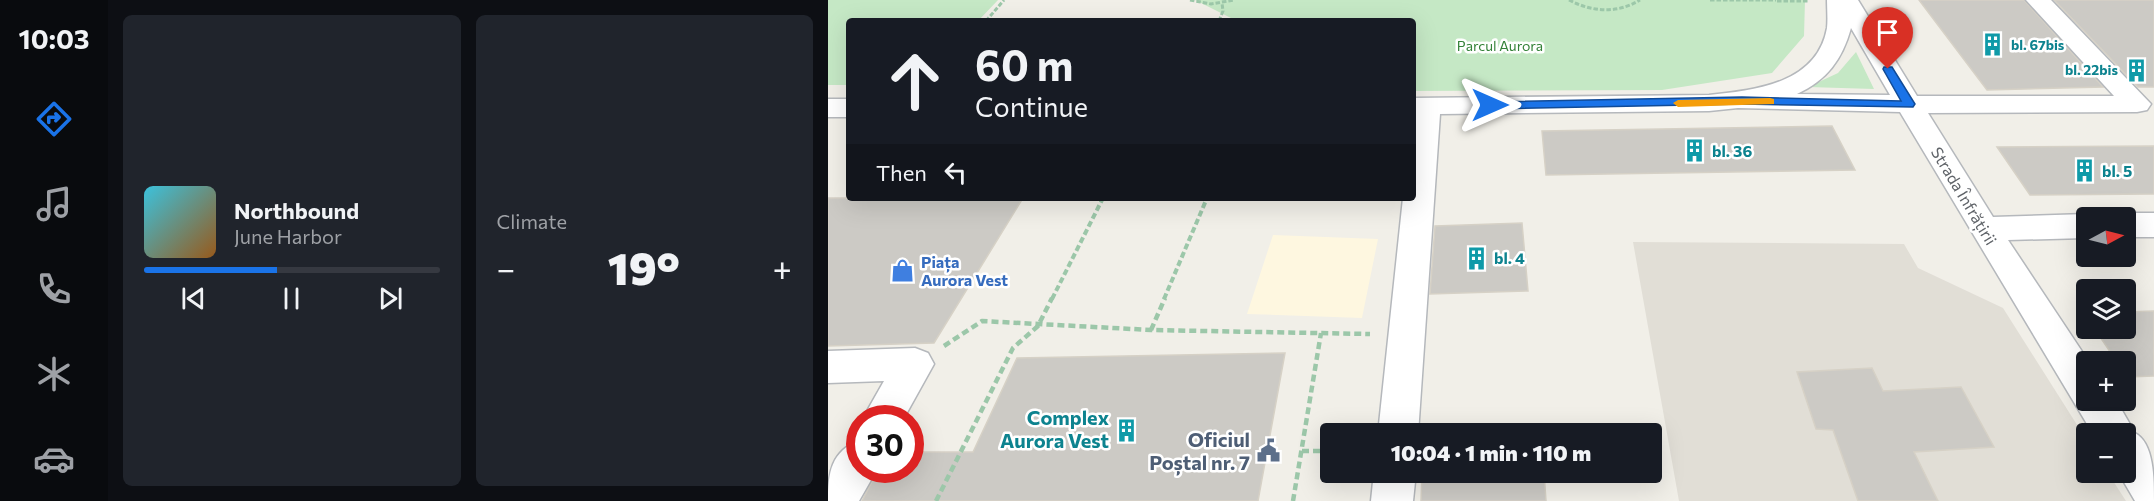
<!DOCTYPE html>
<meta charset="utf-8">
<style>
body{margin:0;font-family:Commissioner,sans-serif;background:#20242c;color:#f1f3f6;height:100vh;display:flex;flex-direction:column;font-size:22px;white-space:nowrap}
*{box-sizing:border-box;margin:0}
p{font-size:20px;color:#9ea1a6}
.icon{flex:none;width:33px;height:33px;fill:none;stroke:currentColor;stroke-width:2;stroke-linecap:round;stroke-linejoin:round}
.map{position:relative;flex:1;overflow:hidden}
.panel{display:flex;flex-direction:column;gap:15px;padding:15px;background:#0d0f14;width:720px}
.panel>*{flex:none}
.top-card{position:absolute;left:18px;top:18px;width:570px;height:183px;border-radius:6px;box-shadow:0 6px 24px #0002;background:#171b24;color:#f1f3f6;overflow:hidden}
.needle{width:39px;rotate:83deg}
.buttons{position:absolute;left:1248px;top:207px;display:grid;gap:12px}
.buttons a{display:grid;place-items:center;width:60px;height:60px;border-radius:6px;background:#171b24;box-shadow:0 6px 24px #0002;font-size:30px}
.speed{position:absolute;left:18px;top:405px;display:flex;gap:12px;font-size:30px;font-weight:700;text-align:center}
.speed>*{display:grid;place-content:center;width:78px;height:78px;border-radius:50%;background:#171b24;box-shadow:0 6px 24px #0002;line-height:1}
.speed .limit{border:9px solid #d22;background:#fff;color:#111}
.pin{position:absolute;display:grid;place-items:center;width:51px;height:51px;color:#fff;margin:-62px -26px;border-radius:50% 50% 50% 0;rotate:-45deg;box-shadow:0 0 6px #0007}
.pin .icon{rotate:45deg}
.me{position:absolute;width:66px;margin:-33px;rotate:90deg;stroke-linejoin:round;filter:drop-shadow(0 0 4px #0008)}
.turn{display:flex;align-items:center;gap:21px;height:126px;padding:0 30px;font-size:27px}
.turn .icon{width:78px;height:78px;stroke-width:2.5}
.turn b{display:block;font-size:42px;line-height:51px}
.then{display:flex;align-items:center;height:57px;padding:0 30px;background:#0003;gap:12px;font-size:22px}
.big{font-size:45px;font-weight:800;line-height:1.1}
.panel .widget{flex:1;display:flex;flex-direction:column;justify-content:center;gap:9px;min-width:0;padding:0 21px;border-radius:9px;background:#20242c}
.song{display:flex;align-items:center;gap:18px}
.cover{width:72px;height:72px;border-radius:9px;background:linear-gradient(135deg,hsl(190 70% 55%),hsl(30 70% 35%))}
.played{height:6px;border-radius:3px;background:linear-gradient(90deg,#1a73e8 45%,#363941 45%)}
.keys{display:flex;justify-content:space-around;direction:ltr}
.heat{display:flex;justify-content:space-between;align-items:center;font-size:33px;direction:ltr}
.panel .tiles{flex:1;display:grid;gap:15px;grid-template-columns:repeat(2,1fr)}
.trip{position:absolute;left:492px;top:423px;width:342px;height:60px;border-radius:6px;background:#171b24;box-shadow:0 6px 24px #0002;font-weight:800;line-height:60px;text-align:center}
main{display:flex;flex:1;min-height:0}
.tab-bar{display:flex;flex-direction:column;width:108px;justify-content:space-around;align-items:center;background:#090b0e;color:#9ea1a6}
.tab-bar .icon{width:42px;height:42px}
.tab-bar .current{color:#1a73e8}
.tab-bar b{font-size:27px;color:#f1f3f6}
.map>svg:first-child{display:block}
.commercial{fill:#fef7e0}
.education{fill:#e1ded6}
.green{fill:#c5e8c5}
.building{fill:#cccac5;stroke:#d6d1c6;stroke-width:1.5}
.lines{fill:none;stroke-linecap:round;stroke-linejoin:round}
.minor-casing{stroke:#b5b8bc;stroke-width:3}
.path-far2{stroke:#9cc7a9;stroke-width:3;stroke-dasharray:4.5 2;stroke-linecap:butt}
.path-far1{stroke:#9cc7a9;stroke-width:4;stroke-dasharray:6 3;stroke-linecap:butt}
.path{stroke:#9cc7a9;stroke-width:4.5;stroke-dasharray:7 4;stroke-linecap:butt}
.minor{fill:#fff;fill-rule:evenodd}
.route{fill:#1a73e8;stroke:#114b97;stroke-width:1.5}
.slow{fill:#f59e0b}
.labels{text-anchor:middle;stroke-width:5;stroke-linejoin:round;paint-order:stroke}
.far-culture-label{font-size:14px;font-weight:bold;fill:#0d838f;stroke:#fff;text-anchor:start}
.far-park-label{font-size:14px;fill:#348238;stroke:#fff}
.culture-label{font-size:16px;font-weight:bold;fill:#0d838f;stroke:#fff;text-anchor:start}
.street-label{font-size:16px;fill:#5f6368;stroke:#fff}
.shop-label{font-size:16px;font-weight:bold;fill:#366cbe;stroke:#fff;text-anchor:start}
.near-culture-label{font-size:20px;font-weight:bold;fill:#0d838f;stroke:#fff;text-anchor:end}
.near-service-label{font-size:20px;font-weight:bold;fill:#4e5e75;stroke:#fff;text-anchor:end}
</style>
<main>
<nav class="tab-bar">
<b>10:03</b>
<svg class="icon current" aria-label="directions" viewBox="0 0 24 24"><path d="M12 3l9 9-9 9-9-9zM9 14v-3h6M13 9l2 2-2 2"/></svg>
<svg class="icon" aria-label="music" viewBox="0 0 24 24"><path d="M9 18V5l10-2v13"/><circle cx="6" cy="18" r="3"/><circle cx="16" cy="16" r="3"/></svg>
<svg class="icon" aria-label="phone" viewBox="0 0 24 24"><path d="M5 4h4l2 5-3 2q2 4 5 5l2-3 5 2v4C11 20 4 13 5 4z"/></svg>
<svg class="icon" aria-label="climate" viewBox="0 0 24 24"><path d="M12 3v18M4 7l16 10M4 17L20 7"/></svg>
<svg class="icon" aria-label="car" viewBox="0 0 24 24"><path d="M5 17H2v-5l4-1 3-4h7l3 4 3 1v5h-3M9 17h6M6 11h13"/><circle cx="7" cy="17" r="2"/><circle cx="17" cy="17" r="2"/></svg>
</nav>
<section class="panel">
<div class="tiles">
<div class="widget">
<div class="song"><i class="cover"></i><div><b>Northbound</b><p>June Harbor</p></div></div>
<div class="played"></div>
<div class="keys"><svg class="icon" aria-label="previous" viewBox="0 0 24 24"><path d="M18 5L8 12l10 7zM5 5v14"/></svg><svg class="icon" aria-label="pause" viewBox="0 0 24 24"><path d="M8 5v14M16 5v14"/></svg><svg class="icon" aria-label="next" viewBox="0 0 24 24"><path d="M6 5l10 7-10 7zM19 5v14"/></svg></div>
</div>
<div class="widget"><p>Climate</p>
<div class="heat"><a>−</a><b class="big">19°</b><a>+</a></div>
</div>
</div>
</section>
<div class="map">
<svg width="1326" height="501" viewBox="0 0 1326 501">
<rect width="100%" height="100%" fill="#f1efe8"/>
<polygon class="commercial" points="445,235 550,239 534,318 419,314"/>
<polygon class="education" points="805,242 1076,244 1090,268 1175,308 1258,439 1258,472 1280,473 1298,501 851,501"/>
<g class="green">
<polygon points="0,0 170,0 150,21 21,21 21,85 0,85"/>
<polygon points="367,0 977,0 976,36 944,73 834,90 585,91 585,21 402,21 403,18"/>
<polygon points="1028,52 1046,89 980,87 1010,73"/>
</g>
<g class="building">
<polygon points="1091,0 1196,0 1275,87 1159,90"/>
<polygon points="1226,0 1326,0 1326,87 1310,87"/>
<polygon points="1004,126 1027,170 718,175 714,131"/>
<polygon points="1326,146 1326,194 1202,195 1169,147"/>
<polygon points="0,198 195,198 106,343 0,346"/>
<polygon points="694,223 700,291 602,294 607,226"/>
<polygon points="1326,311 1326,376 1299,377 1298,362 1289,362 1266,328 1298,328 1298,312"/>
<polygon points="457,353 430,501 34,501 50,470 82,470 82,452 145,452 189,358"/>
<polygon points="1044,368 1055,391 1133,387 1166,447 1086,452 1110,501 1030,501 1005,430 988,429 969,372"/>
<polygon points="594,472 716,472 718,501 593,501"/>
</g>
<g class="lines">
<defs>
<g id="minor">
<path d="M999 0H1030L1089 96H1286L1198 0H1223L1323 104 1319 110 1309 112 1100 113 1165 217 1258 214 1269 218H1258V238L1180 240 1261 362H1258V400H1288L1307 433C1326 443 1326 479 1326 501H1307L1290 472H1298V434H1265L1072 112 910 108 881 111 612 114 590 434H550L575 198H585V98L881 95C927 90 989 84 999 28 1000 19 999 9 999 0ZM1023 28 1062 95 969 94C999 80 1014 60 1023 28Z"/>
<rect x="0" y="99" width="21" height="18"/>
<polygon points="1298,213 1326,213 1326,237 1298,237 1298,218 1286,218"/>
<polygon points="87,348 100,353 106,364 76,418 35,418 56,381 0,383 0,351"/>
<path d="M32 440V470H48L47 473 31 501H0C0 473 3 451 32 440Z"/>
<polygon points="546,472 588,472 585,501 543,501"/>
</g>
</defs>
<use href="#minor" class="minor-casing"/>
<g class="path-far2">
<polyline points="362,0 383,4 406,0"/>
<path d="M741 0C764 12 789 14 812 0"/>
<polyline points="882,0 948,0"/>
<polyline points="949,1 981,1"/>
<polyline points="158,21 176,0"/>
<polyline points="391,21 395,11 394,3"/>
</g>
<g class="path-far1">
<polyline points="224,299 275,198"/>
<polyline points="336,299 379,198"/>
</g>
<g class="path">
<polyline points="323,330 337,298"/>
<polyline points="116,346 154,321 323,330 542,334"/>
<polyline points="474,451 502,451"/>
<polyline points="108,501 185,348 210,326 224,298"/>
<polyline points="465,501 493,333"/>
</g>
<use href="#minor" class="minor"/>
</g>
<polygon class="route" points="1056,67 1064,67 1087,104 1085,107 914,104 662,109 656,105 662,102 914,97 1073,101 1055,69"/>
<polygon class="slow" points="942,98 946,99 946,104 850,107 845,103 850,100"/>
<defs>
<symbol id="building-bare" viewBox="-9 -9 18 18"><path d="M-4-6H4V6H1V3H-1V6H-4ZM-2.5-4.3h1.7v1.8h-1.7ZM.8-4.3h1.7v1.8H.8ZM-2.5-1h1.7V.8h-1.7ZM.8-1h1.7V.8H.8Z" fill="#0f9aa8" stroke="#fff" stroke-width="2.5" paint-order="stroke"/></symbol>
<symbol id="shop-bare" viewBox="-9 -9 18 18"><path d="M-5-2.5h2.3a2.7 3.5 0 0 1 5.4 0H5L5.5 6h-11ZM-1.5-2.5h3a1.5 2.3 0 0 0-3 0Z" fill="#3f7fe0" stroke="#fff" stroke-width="2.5" paint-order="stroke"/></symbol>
<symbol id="civic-bare" viewBox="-9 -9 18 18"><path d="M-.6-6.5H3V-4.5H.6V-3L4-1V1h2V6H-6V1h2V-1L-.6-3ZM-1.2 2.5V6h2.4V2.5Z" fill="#5c6f8a" stroke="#fff" stroke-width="2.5" paint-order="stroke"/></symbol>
</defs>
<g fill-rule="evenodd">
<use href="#building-bare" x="1148" y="28" width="33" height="33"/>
<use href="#building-bare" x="1292" y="54" width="33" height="33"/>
<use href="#building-bare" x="850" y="134" width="33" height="33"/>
<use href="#building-bare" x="1240" y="154" width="33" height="33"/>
<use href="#building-bare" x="632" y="242" width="33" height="33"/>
<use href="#shop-bare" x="58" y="254" width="33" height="33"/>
<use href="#building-bare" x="282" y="414" width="33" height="33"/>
<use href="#civic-bare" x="424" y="434" width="33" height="33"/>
</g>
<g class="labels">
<g class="far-culture-label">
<text x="1183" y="50">bl. 67bis</text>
<text x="1290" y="75" text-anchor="end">bl. 22bis</text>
</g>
<g class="far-park-label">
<text x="672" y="51">Parcul Aurora</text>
</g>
<g class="culture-label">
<text x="884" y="157">bl. 36</text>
<text x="1274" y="177">bl. 5</text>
<text x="666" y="264">bl. 4</text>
</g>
<g class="street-label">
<text transform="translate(1136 196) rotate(59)" y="6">Strada Înfrățirii</text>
</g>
<g class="shop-label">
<text x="93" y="268">Piața<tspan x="93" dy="18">Aurora Vest</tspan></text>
</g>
<g class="near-culture-label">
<text x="281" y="425">Complex<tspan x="281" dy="23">Aurora Vest</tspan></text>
</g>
<g class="near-service-label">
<text x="422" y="447">Oficiul<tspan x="422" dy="23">Poștal nr. 7</tspan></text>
</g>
</g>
</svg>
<div class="buttons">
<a><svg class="needle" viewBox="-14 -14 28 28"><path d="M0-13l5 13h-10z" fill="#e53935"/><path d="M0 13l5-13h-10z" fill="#9ea1a6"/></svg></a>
<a><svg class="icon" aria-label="layers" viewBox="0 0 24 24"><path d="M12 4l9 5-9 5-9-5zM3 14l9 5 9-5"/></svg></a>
<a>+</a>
<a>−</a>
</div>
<div class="speed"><div class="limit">30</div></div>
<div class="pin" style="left:1060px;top:69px;background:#d93025"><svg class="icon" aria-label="arrive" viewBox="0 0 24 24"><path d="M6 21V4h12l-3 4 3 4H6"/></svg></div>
<svg class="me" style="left:662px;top:105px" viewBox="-20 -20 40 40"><path d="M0-17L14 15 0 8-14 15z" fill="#1a73e8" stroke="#fff" stroke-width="4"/></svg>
<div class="trip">10:04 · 1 min · 110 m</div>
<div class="top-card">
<div class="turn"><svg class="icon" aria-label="ahead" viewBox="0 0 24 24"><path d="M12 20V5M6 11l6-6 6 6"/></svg><div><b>60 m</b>Continue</div></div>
<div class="then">Then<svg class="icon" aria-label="left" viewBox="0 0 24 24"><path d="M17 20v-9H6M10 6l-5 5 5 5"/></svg></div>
</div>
</div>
</main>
